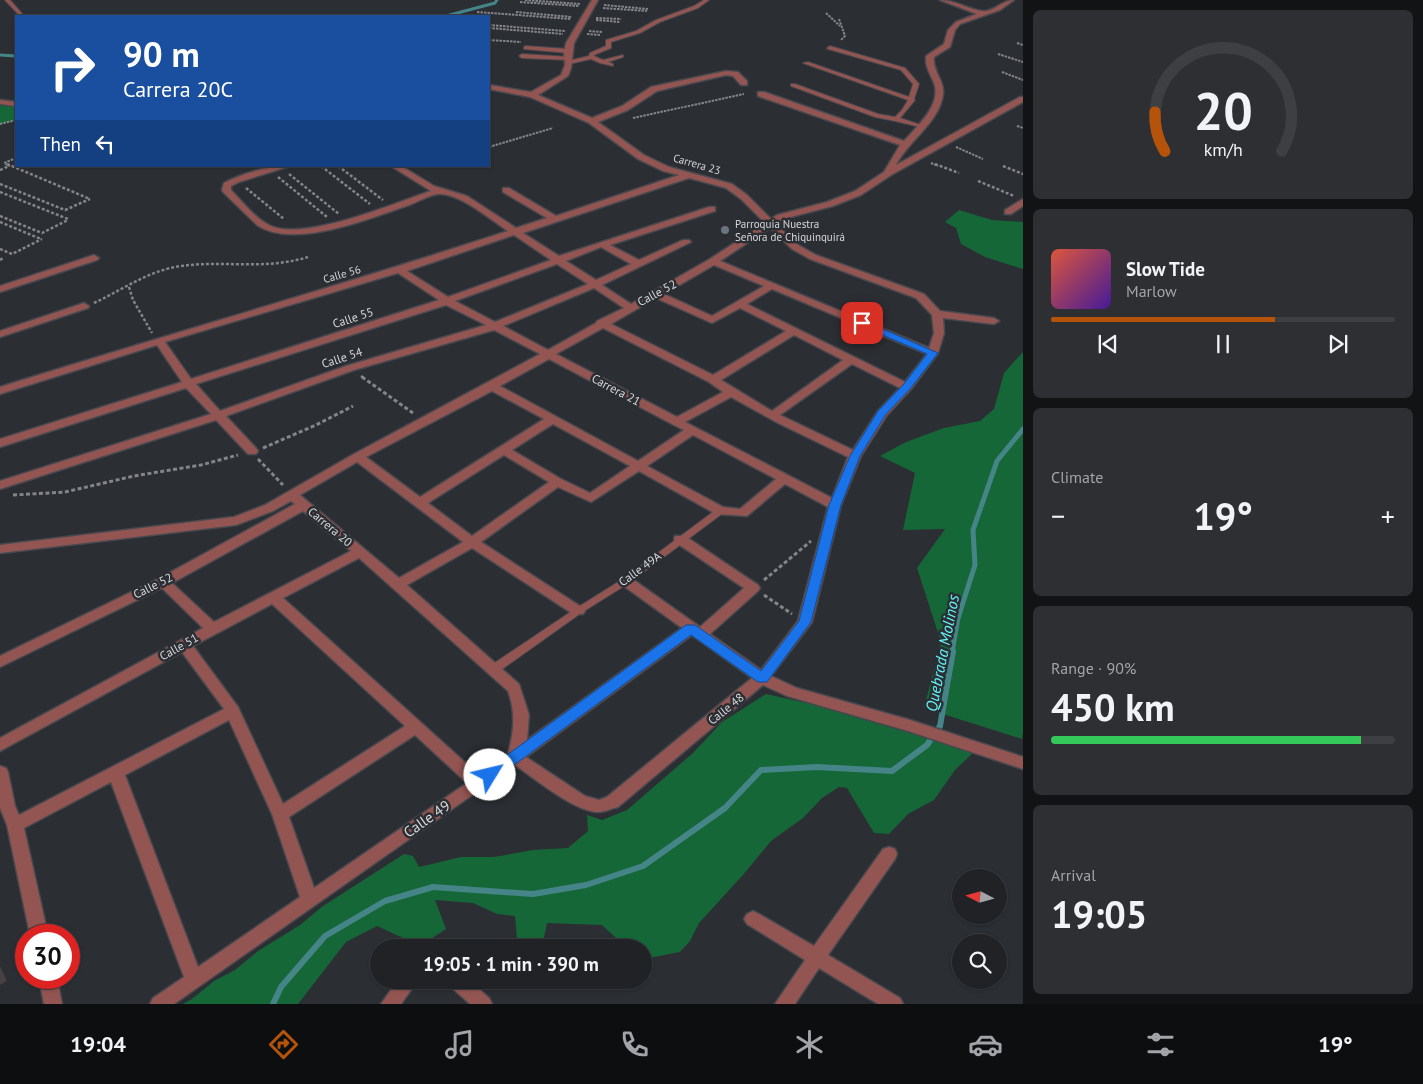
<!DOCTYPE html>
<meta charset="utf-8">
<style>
body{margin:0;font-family:"PT Sans",sans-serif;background:#2d2f32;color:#f1f3f6;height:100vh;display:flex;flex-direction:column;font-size:19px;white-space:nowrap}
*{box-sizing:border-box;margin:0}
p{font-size:16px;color:#a2a4a7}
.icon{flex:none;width:28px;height:28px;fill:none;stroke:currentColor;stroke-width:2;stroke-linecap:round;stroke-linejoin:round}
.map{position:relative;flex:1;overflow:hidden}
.panel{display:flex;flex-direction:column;gap:10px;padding:10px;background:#121315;width:400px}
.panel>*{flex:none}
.banner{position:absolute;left:15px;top:15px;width:475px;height:152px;border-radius:0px;box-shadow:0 1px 4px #0004,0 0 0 1px #3d3f43;background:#1a4fa0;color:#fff;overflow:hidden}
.needle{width:32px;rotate:276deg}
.fabs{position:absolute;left:952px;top:869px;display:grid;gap:10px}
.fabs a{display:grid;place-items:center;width:55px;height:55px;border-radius:50%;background:#202226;box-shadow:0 1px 4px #0004,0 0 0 1px #3d3f43;font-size:25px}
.speed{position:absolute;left:15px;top:924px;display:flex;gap:10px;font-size:25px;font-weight:700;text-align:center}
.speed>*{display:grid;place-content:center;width:65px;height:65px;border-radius:50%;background:#202226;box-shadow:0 1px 4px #0004,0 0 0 1px #3d3f43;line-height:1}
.speed .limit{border:8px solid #d22;background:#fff;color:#111}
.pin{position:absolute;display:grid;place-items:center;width:42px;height:42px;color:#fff;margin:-21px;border-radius:10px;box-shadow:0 2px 8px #0006}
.me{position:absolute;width:55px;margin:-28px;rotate:54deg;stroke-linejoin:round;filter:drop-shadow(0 0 4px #0008)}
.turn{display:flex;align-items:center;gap:18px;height:105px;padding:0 25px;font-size:22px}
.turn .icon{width:65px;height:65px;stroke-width:2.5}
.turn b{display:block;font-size:35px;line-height:42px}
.then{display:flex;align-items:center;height:48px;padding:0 25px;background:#0003;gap:10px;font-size:19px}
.big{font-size:38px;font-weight:800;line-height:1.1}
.panel .tile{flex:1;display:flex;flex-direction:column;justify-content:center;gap:8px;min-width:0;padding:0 18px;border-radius:8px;background:#2d2f32}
.panel .dial{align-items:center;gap:0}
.dial svg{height:130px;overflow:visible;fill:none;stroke:#3d3f43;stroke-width:7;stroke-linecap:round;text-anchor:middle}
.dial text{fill:#f1f3f6;stroke:none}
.song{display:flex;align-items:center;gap:15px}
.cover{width:60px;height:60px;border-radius:8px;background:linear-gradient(135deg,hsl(10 70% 55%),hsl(260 70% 35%))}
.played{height:5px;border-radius:2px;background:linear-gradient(90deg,#b45309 65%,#3d3f43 65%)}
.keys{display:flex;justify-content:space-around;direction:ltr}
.heat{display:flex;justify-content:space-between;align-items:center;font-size:28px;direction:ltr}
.charge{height:8px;border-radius:4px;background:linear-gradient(90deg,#34c759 90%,#3d3f43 0)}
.trip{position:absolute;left:370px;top:939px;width:282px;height:50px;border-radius:25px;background:#202226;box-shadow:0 1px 4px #0004,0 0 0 1px #3d3f43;font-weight:800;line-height:50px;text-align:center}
.dock{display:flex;height:80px;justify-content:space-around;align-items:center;background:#0d0e0f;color:#a2a4a7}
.dock .icon{width:35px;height:35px}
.dock .active{color:#b45309}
.dock b{font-size:22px;color:#f1f3f6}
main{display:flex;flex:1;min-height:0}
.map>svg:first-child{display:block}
.green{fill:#166737}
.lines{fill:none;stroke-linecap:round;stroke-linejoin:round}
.stream-far2{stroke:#458587;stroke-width:3}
.stream-far1{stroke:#458587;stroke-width:5}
.stream{stroke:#458587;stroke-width:6}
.service-casing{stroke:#47494e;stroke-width:2}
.minor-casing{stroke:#47494e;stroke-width:3}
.path-far2{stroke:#838589;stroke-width:2;stroke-dasharray:2.5 1;stroke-linecap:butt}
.path-far1{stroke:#838589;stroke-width:2.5;stroke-dasharray:3 2;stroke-linecap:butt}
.path{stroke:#838589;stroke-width:3;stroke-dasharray:4 2.5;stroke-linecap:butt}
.service{fill:#935552;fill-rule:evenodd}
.minor{fill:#935552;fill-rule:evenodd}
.shaded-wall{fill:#474241}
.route{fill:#1a73e8;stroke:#114b97}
.worship-dot{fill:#6b7280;stroke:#2b2e33;stroke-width:2}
.labels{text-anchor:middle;stroke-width:5;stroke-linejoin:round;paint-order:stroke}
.far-street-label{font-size:11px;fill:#d7d9dc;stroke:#2b2e33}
.far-poi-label{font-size:11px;fill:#d7d9dc;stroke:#2b2e33;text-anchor:start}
.street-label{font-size:12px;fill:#d7d9dc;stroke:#2b2e33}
.near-street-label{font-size:15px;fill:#d7d9dc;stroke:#2b2e33}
.near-water-label{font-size:16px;font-style:italic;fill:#63f5f8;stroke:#2b2e33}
</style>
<main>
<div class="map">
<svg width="1023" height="1004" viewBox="0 0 1023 1004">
<rect width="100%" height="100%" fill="#2b2e33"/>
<g class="green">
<polygon points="0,102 16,104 16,120 0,124"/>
<polygon points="959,210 992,220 1023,222 1023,269 985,257 961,244 956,228 945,222"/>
<polygon points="1023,352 1023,733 1022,739 924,708 941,642 917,568 945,529 903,530 915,473 880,456 906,442 944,428 980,421 994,409 1004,373"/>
<polygon points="766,694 811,704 974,752 955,770 934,800 908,814 889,834 874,833 847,788 839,787 822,798 803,818 771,841 742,876 699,923 690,941 680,952 644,959 644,948 626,947 602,925 547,923 542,946 530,946 517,938 515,916 497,914 473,903 435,900 446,929 420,946 377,926 346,942 298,1004 183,1004 192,999 214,981 235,970 258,951 300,925 323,906 404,854 413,856 419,867 461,857 494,857 533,850 568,848 588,831 587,815 602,820 627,810 693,753 722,722"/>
</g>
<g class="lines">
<g class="stream-far2">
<polyline points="368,16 383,16"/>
<polyline points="446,16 495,3 497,0"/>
<polyline points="0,55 16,56"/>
</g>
<polyline class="stream-far1" points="952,652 958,618 975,565 973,530 997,461 1023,429"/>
<polyline class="stream" points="273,1004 281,987 325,936 385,901 433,887 533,894 586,885 643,866 725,808 761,770 817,767 892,771 927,745 940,726 953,651"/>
<defs>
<g id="service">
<polygon points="5,0 10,0 24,16 20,16"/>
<polygon points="704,0 709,0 698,8 660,22 640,33 611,42 611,48 594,55 594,56 603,60 623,55 623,57 608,62 613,64 613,66 600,63 591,59 569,64 566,62 569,60 522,58 519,56 522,54 570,57 572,60 589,56 590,53 606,46 606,40 636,31 656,20 694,6"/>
<polygon points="526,46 568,49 571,51 568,53 524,49 524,47"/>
<polygon points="830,46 905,68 919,84 914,99 915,100 900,118 924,126 924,128 895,121 875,117 791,86 791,84 795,84 878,114 895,117 902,110 908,100 803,63 808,62 909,97 913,84 901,70 828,49 827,48"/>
<polygon points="720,508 724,511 723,513 629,583 581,613 498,672 490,672 489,669 490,666 575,609 623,579 717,509"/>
</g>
<g id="minor">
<path d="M592 0H598L574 43 571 68 568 76 538 95 592 118 622 106 651 87 726 71 738 72 747 81V85H741L733 76 726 75 657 91 628 110 598 122 644 155 669 167 732 184 747 195 771 219 777 215 827 202 855 191 884 172 900 145 758 96V92H764L904 141C917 126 942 105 934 83 930 73 925 67 926 56L944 44 948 30 956 22 977 14 940 0C955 0 967 9 982 11 993 13 1002 0 1014 0L1000 10 960 24 955 30 950 47 934 57C932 71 945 81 943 94 940 122 908 141 896 165L1020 97H1023V102L891 175 861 195 833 206 783 219 776 224 798 245 816 255 924 294 940 311 994 318 999 321 994 324 943 318 944 333 938 353 911 389 887 415 861 456 841 505 812 622 771 676 797 688 910 720 1023 757V769L908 731 787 696 763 685 618 807C612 808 605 812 599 812 576 813 534 778 515 765L174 1004H150L153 998 184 977 111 782 24 828 48 935H30L7 825 0 808V766L6 768 8 772 15 806 19 815 224 709 182 652 0 751V738L203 628 162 588 0 667V656L158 579 295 504 291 501 273 511 236 525 0 553V545L234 517 265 505 354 454 540 354 494 330 354 370 226 416 256 448 258 451 256 454H248L216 420 0 489V481L211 414 186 388 0 447V439L182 382 157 345 0 394V387C169 334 340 286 508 231 491 220 462 195 441 194 432 193 418 202 409 205 371 218 293 250 257 225L223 192 222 190 224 183C243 173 268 166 290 166L239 182 231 186V190C242 201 255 219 271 226 307 241 394 203 431 191L391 166H401L434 186 467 196 516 228 547 218 503 192V188H509L556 216 679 175 663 171 638 159 589 123 530 97 489 89V85L531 92 561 75 565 65 564 53 566 43ZM689 178 726 188 741 199 765 223 710 259 631 304 602 285 691 242 689 240H683L639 260 610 245 715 211V207H709L559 256 523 233ZM770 228 792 249 810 259 916 298 932 315 934 333 929 348 720 261ZM514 235 551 260 448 297 407 271ZM601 247 631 264 596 280 566 261ZM557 264 588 284 495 322 455 301ZM714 265 764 286 712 316 664 294ZM398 273 439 300 191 379 165 342ZM594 288 624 308 597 321 596 323 548 350 503 326ZM772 289 927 354 905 382 747 304ZM656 298 712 323 740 308 786 331 713 375 611 324ZM446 305 486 325 346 366 220 411 196 384ZM603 328 709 382 723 392 677 417 556 354ZM794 335 843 360 772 411 721 380ZM549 359 672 424 684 430 638 461 500 386ZM852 364 900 388 878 411 853 450 780 415ZM492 391 544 419 420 497 366 457ZM731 397 778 423 848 457 832 498 685 422ZM553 424 630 466 590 493 561 479 512 450ZM693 435 776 479 740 509 723 507 647 466ZM504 455 549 482 472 536 428 503ZM357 462 463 542 399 578 300 495ZM639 471 716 514 747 516 785 484 828 507 798 621 761 670 710 634 758 591 760 588 758 585 685 536H675L674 539 675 542 744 588 700 627 631 578H621L619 581 621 584 682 628 527 740 529 715 519 684 407 585 472 548 573 614H583L585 611 583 608 481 542 558 487 591 502ZM303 511 351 551 214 622 172 583ZM359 558 508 691C516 713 514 731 508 754L479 775 283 598ZM272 604 405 726 283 804 238 707 193 646ZM692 635 752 678 607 797 599 800 585 796 526 757ZM229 720 272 814 300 897 198 967 125 775ZM415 735 467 783 314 888 289 817Z"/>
<polygon points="0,100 16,102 16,106 0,104"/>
<polygon points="1023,199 1023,206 1011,214 1005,214 1005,210"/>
<polygon points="94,255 99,258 97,260 0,292 0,286"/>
<polygon points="84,303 89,306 88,308 0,337 0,331"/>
<polygon points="889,847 895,849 897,854 895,859 828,955 900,998 903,1004 878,1004 819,968 795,1004 775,1004 805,960 747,924 744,919 747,914 753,911 759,914 814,946 883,849"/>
<polygon points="39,978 57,978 62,1004 44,1004"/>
<polygon points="398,980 418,980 401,1004 381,1004"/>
<polygon points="447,980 469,980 489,998 492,1004 470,1004 450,986"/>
</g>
</defs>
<use href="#service" class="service-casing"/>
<use href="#minor" class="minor-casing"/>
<g class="path-far2">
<polyline points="525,0 580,4"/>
<polyline points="520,2 579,6"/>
<polyline points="604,5 648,9"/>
<polyline points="603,8 647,11"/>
<polyline points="477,12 571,19"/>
<polyline points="516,12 572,17"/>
<polyline points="826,13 840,26"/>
<polyline points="596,18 621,19"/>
<polyline points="839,19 845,36 841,40"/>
<polyline points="596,20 620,22"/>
<polyline points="489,25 565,31"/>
<polyline points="489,28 563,34"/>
<polyline points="589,31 603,32"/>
<polyline points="587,34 601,35"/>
<polyline points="489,40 521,42"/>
<polyline points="1017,43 1023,45"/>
<polyline points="998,54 1023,62"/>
<polyline points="1002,72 1023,80"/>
<polyline points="633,118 744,94"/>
<polyline points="0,124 16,120"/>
<polyline points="1017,126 1023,128"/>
<polyline points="489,147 553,128"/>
<polyline points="956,147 983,159"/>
<polyline points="931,163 938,166"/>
<polyline points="10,166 4,163 16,158"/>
</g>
<g class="path-far1">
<polyline points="7,164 90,199"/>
<polyline points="935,164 959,173"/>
<polyline points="321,166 370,204"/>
<polyline points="338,166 383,200"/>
<polyline points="1003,166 1023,174"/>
<polyline points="0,170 9,166"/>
<polyline points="289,174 339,214"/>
<polyline points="278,177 327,217"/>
<polyline points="978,181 1014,196"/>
<polyline points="0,184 65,210 90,199"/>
<polyline points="246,188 284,219"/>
<polyline points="0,192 68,219"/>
<polyline points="0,216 42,233 68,220"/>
<polyline points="0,222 41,239"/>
<polyline points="0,249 12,254 42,239"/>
<polyline points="0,260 3,258"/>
<polyline points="129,287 133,300 152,333"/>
<path d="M94 303C120 291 145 273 175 267 220 259 263 271 308 257"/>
<polyline points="361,376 364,378"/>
</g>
<g class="path">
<polyline points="362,377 413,413"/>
<polyline points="263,448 316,425 353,406"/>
<polyline points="258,459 283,485"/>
<polyline points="13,495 65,492 134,476 201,465 238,455"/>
<polyline points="764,580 811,541"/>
<polyline points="764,595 792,614"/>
</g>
<use href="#service" class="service"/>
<use href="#minor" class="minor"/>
</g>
<polygon class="shaded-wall" points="0,966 7,981 0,985"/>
<polygon class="route" points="862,320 938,353 910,389 886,414 860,456 841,505 811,622 767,682 758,682 691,635 495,779 490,781 485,779 483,775 485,771 686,625 695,625 761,671 799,621 829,505 850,456 878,411 903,385 927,354 859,325 857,323"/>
<circle class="worship-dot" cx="725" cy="230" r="5"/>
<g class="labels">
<g class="far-street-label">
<text transform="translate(697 164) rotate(16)" y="4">Carrera 23</text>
<text transform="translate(342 274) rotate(-16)" y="4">Calle 56</text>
</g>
<g class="far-poi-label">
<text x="735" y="228">Parroquia Nuestra<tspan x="735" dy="13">Señora de Chiquinquirá</tspan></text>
</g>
<g class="street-label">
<text transform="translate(657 293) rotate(-28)" y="4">Calle 52</text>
<text transform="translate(353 318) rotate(-18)" y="4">Calle 55</text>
<text transform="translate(342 358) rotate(-18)" y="4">Calle 54</text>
<text transform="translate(616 390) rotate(28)" y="4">Carrera 21</text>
<text transform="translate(330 527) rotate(40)" y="4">Carrera 20</text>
<text transform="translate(640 569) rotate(-36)" y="4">Calle 49A</text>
<text transform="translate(153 586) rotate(-27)" y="4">Calle 52</text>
<text transform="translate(179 647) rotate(-29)" y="4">Calle 51</text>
<text transform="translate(726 709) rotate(-39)" y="4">Calle 48</text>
</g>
<g class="near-street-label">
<text transform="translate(427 819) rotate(-35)" y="5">Calle 49</text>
</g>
<g class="near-water-label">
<text transform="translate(942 653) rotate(-79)" y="6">Quebrada Molinos</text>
</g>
</g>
</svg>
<div class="fabs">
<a><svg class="needle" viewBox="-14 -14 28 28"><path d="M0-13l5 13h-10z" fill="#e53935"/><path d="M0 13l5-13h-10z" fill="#a2a4a7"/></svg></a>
<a><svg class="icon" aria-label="search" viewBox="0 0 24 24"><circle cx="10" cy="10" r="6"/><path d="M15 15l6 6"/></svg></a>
</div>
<div class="speed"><div class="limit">30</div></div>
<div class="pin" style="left:862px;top:323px;background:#d93025"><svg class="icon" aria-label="arrive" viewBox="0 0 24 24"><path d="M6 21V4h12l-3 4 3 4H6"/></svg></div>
<svg class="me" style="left:490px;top:775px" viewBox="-20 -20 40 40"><circle r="19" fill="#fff"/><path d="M0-13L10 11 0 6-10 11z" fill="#1a73e8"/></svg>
<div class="trip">19:05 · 1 min · 390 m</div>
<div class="banner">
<div class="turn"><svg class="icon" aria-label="right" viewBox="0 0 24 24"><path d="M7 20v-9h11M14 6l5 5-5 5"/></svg><div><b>90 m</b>Carrera 20C</div></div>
<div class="then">Then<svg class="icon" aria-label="left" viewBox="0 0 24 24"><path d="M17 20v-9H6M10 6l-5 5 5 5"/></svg></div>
</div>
</div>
<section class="panel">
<div class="tile dial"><svg viewBox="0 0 100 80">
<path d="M14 69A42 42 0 1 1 86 69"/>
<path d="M14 69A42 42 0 0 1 8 45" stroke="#b45309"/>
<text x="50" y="56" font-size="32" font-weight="700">20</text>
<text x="50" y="72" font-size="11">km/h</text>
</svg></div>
<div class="tile">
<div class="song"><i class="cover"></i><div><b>Slow Tide</b><p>Marlow</p></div></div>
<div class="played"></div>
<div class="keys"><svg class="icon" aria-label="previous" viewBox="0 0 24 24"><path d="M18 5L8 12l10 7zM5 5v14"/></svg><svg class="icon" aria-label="pause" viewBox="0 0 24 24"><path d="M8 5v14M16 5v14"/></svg><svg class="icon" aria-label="next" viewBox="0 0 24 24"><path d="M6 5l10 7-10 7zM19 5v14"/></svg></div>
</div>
<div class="tile"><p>Climate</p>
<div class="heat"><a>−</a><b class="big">19°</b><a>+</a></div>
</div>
<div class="tile"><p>Range · 90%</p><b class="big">450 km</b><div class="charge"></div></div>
<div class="tile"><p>Arrival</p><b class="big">19:05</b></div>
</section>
</main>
<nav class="dock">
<b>19:04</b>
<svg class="icon active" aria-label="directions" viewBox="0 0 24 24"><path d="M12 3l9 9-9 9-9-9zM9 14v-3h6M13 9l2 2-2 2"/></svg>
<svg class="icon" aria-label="music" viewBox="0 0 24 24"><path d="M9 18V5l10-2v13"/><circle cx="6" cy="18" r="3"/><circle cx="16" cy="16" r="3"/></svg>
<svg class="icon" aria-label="phone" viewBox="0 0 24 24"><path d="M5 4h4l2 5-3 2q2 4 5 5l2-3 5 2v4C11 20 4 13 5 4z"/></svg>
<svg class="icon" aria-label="climate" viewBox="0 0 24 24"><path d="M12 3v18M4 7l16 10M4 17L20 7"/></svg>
<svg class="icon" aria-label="car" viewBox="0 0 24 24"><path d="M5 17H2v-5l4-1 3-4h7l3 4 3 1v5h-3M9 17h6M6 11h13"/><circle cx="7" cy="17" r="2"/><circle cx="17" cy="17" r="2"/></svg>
<svg class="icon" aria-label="filters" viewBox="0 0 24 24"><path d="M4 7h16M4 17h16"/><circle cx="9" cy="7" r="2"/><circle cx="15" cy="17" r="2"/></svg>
<b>19°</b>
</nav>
